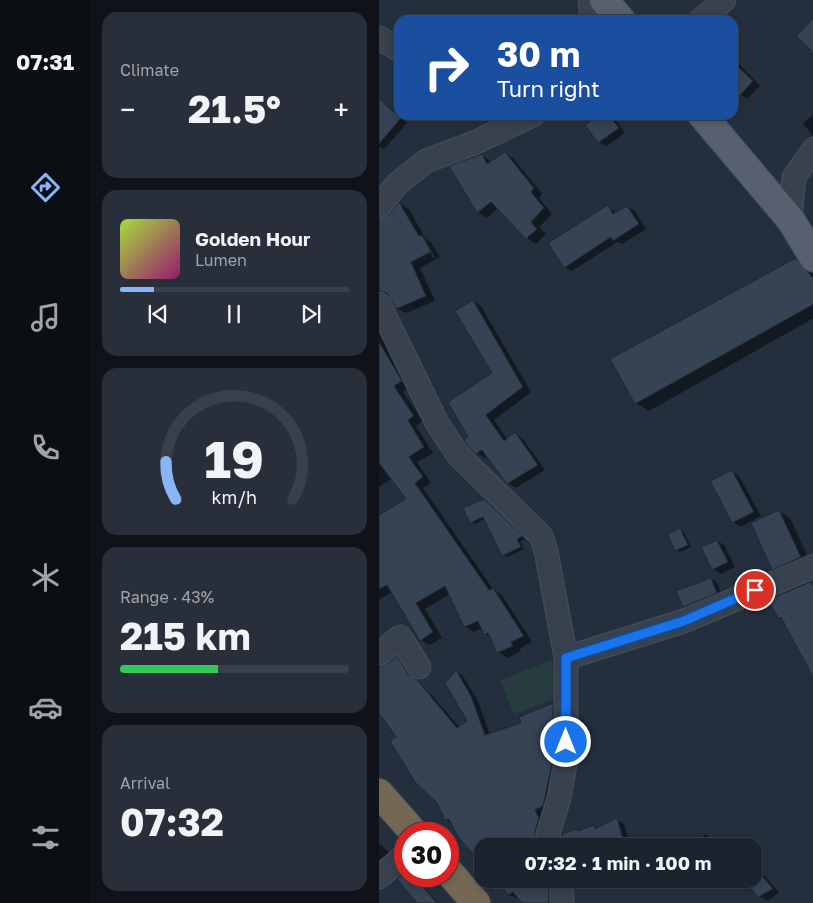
<!DOCTYPE html>
<meta charset="utf-8">
<style>
body{margin:0;font-family:"Golos Text",sans-serif;background:#282f3a;color:#f1f3f6;height:100vh;display:flex;flex-direction:column;font-size:19px;white-space:nowrap}
*{box-sizing:border-box;margin:0}
p{font-size:16px;color:#a0a4aa}
.icon{flex:none;width:28px;height:28px;fill:none;stroke:currentColor;stroke-width:2;stroke-linecap:round;stroke-linejoin:round}
.map{position:relative;flex:1;overflow:hidden}
.side{display:flex;flex-direction:column;gap:12px;padding:12px;background:#0f1319;width:289px}
.side>*{flex:none}
.guide{position:absolute;left:15px;top:15px;width:344px;height:105px;border-radius:15px;box-shadow:0 2px 8px #0003,0 0 0 1px #39404a;background:#1a4fa0;color:#fff;overflow:hidden}
.speed{position:absolute;left:15px;top:822px;display:flex;gap:10px;font-size:25px;font-weight:700;text-align:center}
.speed>*{display:grid;place-content:center;width:65px;height:65px;border-radius:50%;background:#1b232e;box-shadow:0 2px 8px #0003,0 0 0 1px #39404a;line-height:1}
.speed .limit{border:8px solid #d22;background:#fff;color:#111}
.pin{position:absolute;display:grid;place-items:center;width:42px;height:42px;color:#fff;margin:-21px;border:2px solid #fff;border-radius:50%;box-shadow:0 1px 5px #0007}
.me{position:absolute;width:55px;margin:-28px;rotate:0deg;stroke-linejoin:round;filter:drop-shadow(0 0 4px #0008)}
.turn{display:flex;align-items:center;gap:18px;height:105px;padding:0 20px;font-size:22px}
.turn .icon{width:65px;height:65px;stroke-width:2.5}
.turn b{display:block;font-size:35px;line-height:42px}
.big{font-size:38px;font-weight:700;line-height:1.1}
.side .card{flex:1;display:flex;flex-direction:column;justify-content:center;gap:8px;min-width:0;padding:0 18px;border-radius:15px;background:#282f3a}
.side .dial{align-items:center;gap:0}
.dial svg{height:130px;overflow:visible;fill:none;stroke:#39404a;stroke-width:7;stroke-linecap:round;text-anchor:middle}
.dial text{fill:#f1f3f6;stroke:none}
.song{display:flex;align-items:center;gap:15px}
.cover{width:60px;height:60px;border-radius:8px;background:linear-gradient(135deg,hsl(80 70% 55%),hsl(320 70% 35%))}
.played{height:5px;border-radius:2px;background:linear-gradient(90deg,#8ab4f8 15%,#39404a 15%)}
.keys{display:flex;justify-content:space-around;direction:ltr}
.heat{display:flex;justify-content:space-between;align-items:center;font-size:28px;direction:ltr}
.charge{height:8px;border-radius:4px;background:linear-gradient(90deg,#34c759 43%,#39404a 0)}
.trip{position:absolute;left:95px;top:838px;width:288px;height:50px;border-radius:15px;background:#1b232e;box-shadow:0 2px 8px #0003,0 0 0 1px #39404a;font-weight:700;line-height:50px;text-align:center}
main{display:flex;flex:1;min-height:0}
.dock{display:flex;flex-direction:column;width:90px;justify-content:space-around;align-items:center;background:#0b0e12;color:#a0a4aa}
.dock .icon{width:35px;height:35px}
.dock .active{color:#8ab4f8}
.dock b{font-size:22px;color:#f1f3f6}
.map>svg:first-child{display:block}
.green{fill:#263c3f}
.shadow{fill:#0007;fill-rule:evenodd}
.building{fill:#364354;stroke:#1f2835}
.lines{fill:none;stroke-linecap:round;stroke-linejoin:round}
.minor-casing{stroke:#414a57;stroke-width:25}
.major-casing{stroke:#414a57;stroke-width:30}
.highway-casing{stroke:#434c59;stroke-width:30}
.minor{stroke:#38414e;stroke-width:22}
.major{stroke:#56606e;stroke-width:28}
.highway{stroke:#746855;stroke-width:28}
.route-casing{stroke:#114b97;stroke-width:12}
.route{stroke:#1a73e8;stroke-width:9}
</style>
<main>
<nav class="dock">
<b>07:31</b>
<svg class="icon active" aria-label="directions" viewBox="0 0 24 24"><path d="M12 3l9 9-9 9-9-9zM9 14v-3h6M13 9l2 2-2 2"/></svg>
<svg class="icon" aria-label="music" viewBox="0 0 24 24"><path d="M9 18V5l10-2v13"/><circle cx="6" cy="18" r="3"/><circle cx="16" cy="16" r="3"/></svg>
<svg class="icon" aria-label="phone" viewBox="0 0 24 24"><path d="M5 4h4l2 5-3 2q2 4 5 5l2-3 5 2v4C11 20 4 13 5 4z"/></svg>
<svg class="icon" aria-label="climate" viewBox="0 0 24 24"><path d="M12 3v18M4 7l16 10M4 17L20 7"/></svg>
<svg class="icon" aria-label="car" viewBox="0 0 24 24"><path d="M5 17H2v-5l4-1 3-4h7l3 4 3 1v5h-3M9 17h6M6 11h13"/><circle cx="7" cy="17" r="2"/><circle cx="17" cy="17" r="2"/></svg>
<svg class="icon" aria-label="filters" viewBox="0 0 24 24"><path d="M4 7h16M4 17h16"/><circle cx="9" cy="7" r="2"/><circle cx="15" cy="17" r="2"/></svg>
</nav>
<section class="side">
<div class="card"><p>Climate</p>
<div class="heat"><a>−</a><b class="big">21.5°</b><a>+</a></div>
</div>
<div class="card">
<div class="song"><i class="cover"></i><div><b>Golden Hour</b><p>Lumen</p></div></div>
<div class="played"></div>
<div class="keys"><svg class="icon" aria-label="previous" viewBox="0 0 24 24"><path d="M18 5L8 12l10 7zM5 5v14"/></svg><svg class="icon" aria-label="pause" viewBox="0 0 24 24"><path d="M8 5v14M16 5v14"/></svg><svg class="icon" aria-label="next" viewBox="0 0 24 24"><path d="M6 5l10 7-10 7zM19 5v14"/></svg></div>
</div>
<div class="card dial"><svg viewBox="0 0 100 80">
<path d="M14 69A42 42 0 1 1 86 69"/>
<path d="M14 69A42 42 0 0 1 8 46" stroke="#8ab4f8"/>
<text x="50" y="56" font-size="32" font-weight="700">19</text>
<text x="50" y="72" font-size="11">km/h</text>
</svg></div>
<div class="card"><p>Range · 43%</p><b class="big">215 km</b><div class="charge"></div></div>
<div class="card"><p>Arrival</p><b class="big">07:32</b></div>
</section>
<div class="map">
<svg width="435" height="903" viewBox="0 0 435 903">
<rect width="100%" height="100%" fill="#242f3e"/>
<polygon class="green" points="173,660 177,698 135,714 121,680"/>
<g class="shadow">
<polygon points="354,58 381,86 368,99 354,89"/>
<polygon points="0,99 28,123 5,149 0,147"/>
<polygon points="435,114 435,138 424,123"/>
<polygon points="222,115 234,116 246,133 227,146 220,142"/>
<polygon points="126,153 135,159 163,194 160,198 173,214 160,227 167,234 157,244 148,238 119,208 108,218 99,212 72,167 103,155 113,163"/>
<path d="M20 204 30 209 46 238 52 242 61 257 41 268 56 301 27 313 18 308 11 296 0 301V220H6ZM44 239H46L56 257 54 258Z"/>
<polygon points="229,207 238,214 248,207 256,211 267,229 243,244 238,242 193,271 185,267"/>
<polygon points="417,259 430,267 435,274 435,318 270,411 257,403"/>
<polygon points="94,301 102,306 152,392 115,420 129,440 136,434 144,439 166,470 137,488 129,483 109,456 106,458 97,453 91,437 115,374"/>
<polygon points="0,321 32,386 24,392 44,421 37,426 54,453 38,462 52,483 44,488 114,589 123,595 153,642 141,648 142,651 129,658 119,652 113,638 106,634 103,628 95,632 86,626 71,594 46,609 63,638 51,645 42,640 13,592 0,600 0,516 28,499 14,478 0,487"/>
<polygon points="353,472 360,476 382,516 362,527 354,522 333,482"/>
<polygon points="105,500 146,539 141,541 145,549 128,557 124,555 106,519 96,524 92,522"/>
<polygon points="400,511 411,518 432,564 405,575 394,569"/>
<polygon points="301,530 305,532 312,547 301,552 297,550"/>
<polygon points="338,541 345,545 356,567 342,574 334,569"/>
<polygon points="332,579 338,582 343,596 311,610 305,606"/>
<polygon points="0,668 52,694 81,728 90,721 77,672 84,676 99,701 111,735 143,724 174,704 181,708 181,763 171,809 162,814 167,823 164,846 104,846 67,820 19,737 0,713"/>
<polygon points="238,820 245,824 252,846 186,846 184,835 215,826 219,829"/>
<polygon points="326,834 333,838 344,846 317,846"/>
<polygon points="0,843 12,854 2,862 0,861"/>
<polygon points="374,867 387,877 400,893 388,901 380,896 366,879 374,879"/>
<polygon points="30,876 35,877 59,903 41,903"/>
<polygon points="118,879 177,879 177,903 145,903 140,897 137,898 129,894"/>
<polygon points="196,879 221,879 222,882 203,888 197,884"/>
</g>
<g class="building">
<polygon points="435,18 435,53 417,36"/>
<polygon points="354,62 374,81 354,103"/>
<polygon points="0,99 22,118 0,144"/>
<polygon points="220,115 230,115 240,128 219,143 206,125"/>
<polygon points="126,152 155,188 152,192 165,208 152,222 158,229 147,239 112,202 98,213 70,166 103,154 108,164"/>
<polygon points="20,202 40,236 43,235 52,252 32,262 47,296 17,309 8,293 0,291 0,220 10,215"/>
<polygon points="229,205 234,214 248,206 260,224 234,241 232,237 185,268 169,243"/>
<polygon points="417,258 435,279 435,304 256,404 231,359"/>
<polygon points="94,300 144,387 107,415 125,441 136,432 159,465 128,484 103,450 97,454 89,447 85,440 89,437 69,402 113,373 76,311"/>
<polygon points="0,342 23,381 15,386 35,416 29,420 45,447 30,457 44,477 36,483 110,590 114,588 145,636 132,642 134,646 118,653 109,633 105,635 99,621 85,627 66,586 37,603 54,632 41,641 8,585 0,589 0,515 27,499 0,463"/>
<polygon points="353,470 375,512 353,523 331,481"/>
<polygon points="105,499 144,536 138,539 142,547 123,556 104,517 91,523 84,508"/>
<polygon points="400,510 422,557 393,570 372,523"/>
<polygon points="301,528 309,545 296,551 289,534"/>
<polygon points="338,540 349,562 333,570 322,547"/>
<polygon points="332,578 338,593 304,607 297,591"/>
<polygon points="431,582 435,587 435,679 412,636 402,617 399,618 389,600"/>
<polygon points="18,656 29,674 38,680 78,728 88,721 66,683 77,670 92,696 106,735 142,723 140,717 174,703 174,759 164,806 156,810 160,818 156,831 159,846 104,846 104,865 79,837 70,819 66,820 58,803 36,782 11,741 17,737 0,713 0,667 8,664"/>
<polygon points="238,818 246,846 186,846 183,834 198,829 199,831 215,825 216,829"/>
<polygon points="374,864 394,889 379,897 364,879 374,879"/>
<polygon points="21,876 34,876 58,903 38,903 18,879"/>
<polygon points="117,879 169,879 170,903 143,903 134,892 129,895"/>
</g>
<g class="lines">
<defs>
<g id="minor">
<polyline points="211,0 213,20"/>
<polyline points="322,20 345,0"/>
<polyline points="0,38 20,50"/>
<polyline points="0,207 18,184 47,161 95,143 154,115"/>
<polyline points="411,219 415,177 435,149"/>
<polyline points="0,304 58,423 79,455 162,536 167,551 187,658 187,760 180,798 169,834 173,846"/>
<polyline points="0,654 21,637 40,667"/>
<polyline points="187,658 305,621 435,566"/>
<polyline points="0,877 26,855"/>
<polyline points="182,879 183,903"/>
</g>
<g id="major">
<polyline points="225,0 242,20"/>
<polyline points="323,115 411,219 435,258"/>
</g>
<g id="highway">
<polyline points="0,793 36,834"/>
<polyline points="69,871 97,903"/>
</g>
</defs>
<use href="#minor" class="minor-casing"/>
<use href="#major" class="major-casing"/>
<use href="#highway" class="highway-casing"/>
<use href="#minor" class="minor"/>
<use href="#major" class="major"/>
<use href="#highway" class="highway"/>
</g>
<g class="lines">
<defs>
<polyline id="route" points="187,742 187,658 305,621 376,590"/>
</defs>
<use href="#route" class="route-casing"/>
<use href="#route" class="route"/>
</g>
</svg>
<div class="speed"><div class="limit">30</div></div>
<div class="pin" style="left:376px;top:590px;background:#d93025"><svg class="icon" aria-label="arrive" viewBox="0 0 24 24"><path d="M6 21V4h12l-3 4 3 4H6"/></svg></div>
<svg class="me" style="left:187px;top:742px" viewBox="-20 -20 40 40"><circle r="17" fill="#1a73e8" stroke="#fff" stroke-width="3"/><path d="M0-11L8 9 0 5-8 9z" fill="#fff"/></svg>
<div class="trip">07:32 · 1 min · 100 m</div>
<div class="guide">
<div class="turn"><svg class="icon" aria-label="right" viewBox="0 0 24 24"><path d="M7 20v-9h11M14 6l5 5-5 5"/></svg><div><b>30 m</b>Turn right</div></div>
</div>
</div>
</main>
